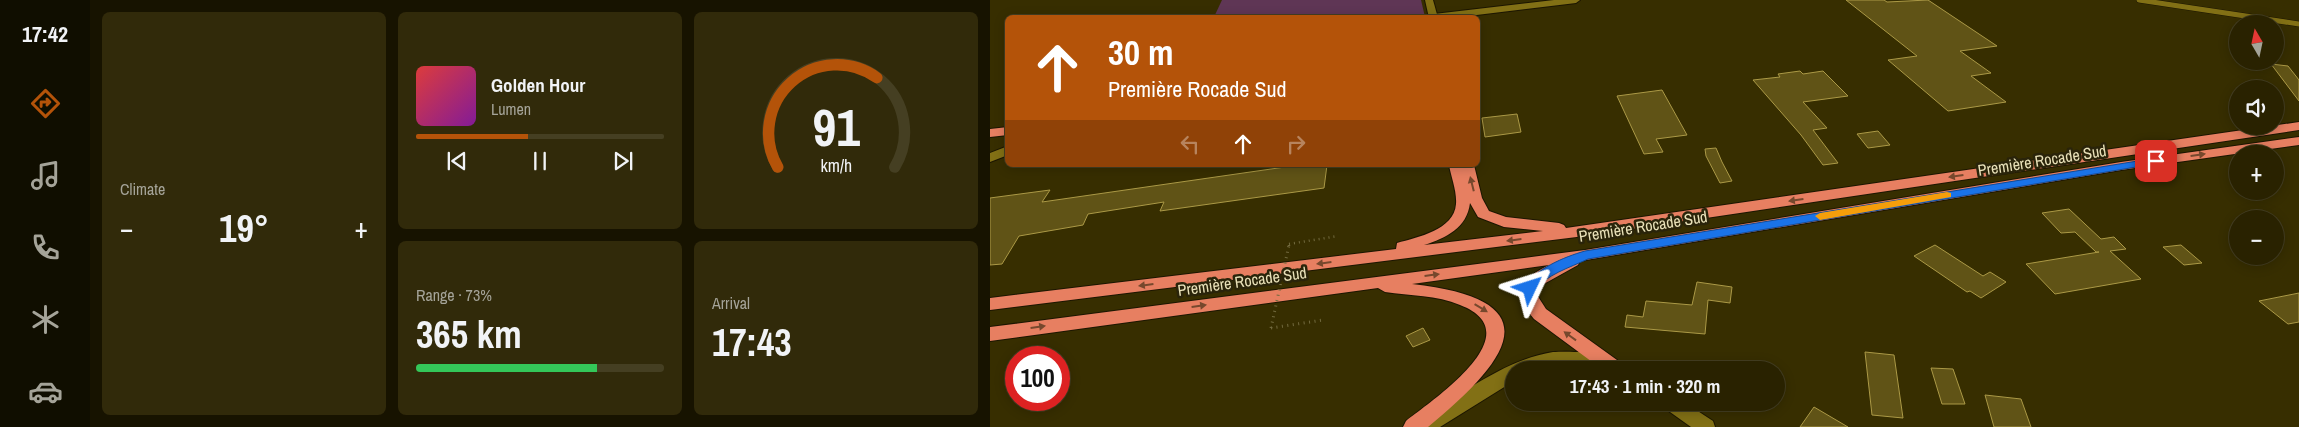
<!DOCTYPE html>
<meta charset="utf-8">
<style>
body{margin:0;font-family:"Archivo Narrow",sans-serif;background:#312a0a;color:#f1f3f6;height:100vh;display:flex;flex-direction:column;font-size:19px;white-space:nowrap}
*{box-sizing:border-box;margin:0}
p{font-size:16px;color:#a5a499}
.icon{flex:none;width:28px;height:28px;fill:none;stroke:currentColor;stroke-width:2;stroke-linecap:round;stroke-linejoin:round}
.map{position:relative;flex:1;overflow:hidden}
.sheet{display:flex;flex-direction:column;gap:12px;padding:12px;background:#171300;width:900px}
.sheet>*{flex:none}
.guide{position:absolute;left:15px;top:15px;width:475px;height:152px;border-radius:8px;box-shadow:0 2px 12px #0003,0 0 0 1px #453f22;background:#b45309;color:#fff;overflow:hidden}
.needle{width:32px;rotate:351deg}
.fabs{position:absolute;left:1239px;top:15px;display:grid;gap:10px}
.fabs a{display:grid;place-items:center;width:55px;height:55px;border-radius:50%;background:#292200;box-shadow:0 2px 12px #0003,0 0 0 1px #453f22;font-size:25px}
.speed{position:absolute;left:15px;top:346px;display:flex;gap:10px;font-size:25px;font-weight:700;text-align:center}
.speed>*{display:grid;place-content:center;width:65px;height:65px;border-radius:50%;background:#292200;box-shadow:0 2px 12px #0003,0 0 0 1px #453f22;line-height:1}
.speed .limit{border:8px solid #d22;background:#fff;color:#111}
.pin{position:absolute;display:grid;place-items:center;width:42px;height:42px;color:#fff;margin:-21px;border-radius:10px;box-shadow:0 2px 8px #0006}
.me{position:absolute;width:55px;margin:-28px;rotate:49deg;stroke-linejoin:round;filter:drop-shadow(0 0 4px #0008)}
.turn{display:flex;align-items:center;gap:18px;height:105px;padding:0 20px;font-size:22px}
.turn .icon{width:65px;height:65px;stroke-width:2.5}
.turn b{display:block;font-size:35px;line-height:42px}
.lanes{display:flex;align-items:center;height:48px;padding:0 20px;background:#0003;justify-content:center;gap:25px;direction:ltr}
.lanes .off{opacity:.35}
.big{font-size:38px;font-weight:700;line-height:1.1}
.sheet .tile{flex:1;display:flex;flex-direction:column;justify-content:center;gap:8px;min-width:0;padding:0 18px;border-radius:8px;background:#312a0a}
.sheet .dial{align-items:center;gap:0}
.dial svg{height:130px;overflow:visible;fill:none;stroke:#453f22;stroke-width:7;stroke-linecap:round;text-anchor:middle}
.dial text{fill:#f1f3f6;stroke:none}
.song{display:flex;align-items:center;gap:15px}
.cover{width:60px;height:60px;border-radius:8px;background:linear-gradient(135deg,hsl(0 70% 55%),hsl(290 70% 35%))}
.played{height:5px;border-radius:2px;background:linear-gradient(90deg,#b45309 45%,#453f22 45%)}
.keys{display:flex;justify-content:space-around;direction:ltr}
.heat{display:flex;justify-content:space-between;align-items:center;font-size:28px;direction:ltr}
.charge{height:8px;border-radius:4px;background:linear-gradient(90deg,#34c759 73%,#453f22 0)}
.sheet .tiles{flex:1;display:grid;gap:12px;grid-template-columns:repeat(3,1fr)}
.tile:first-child{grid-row:span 2}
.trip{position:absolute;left:515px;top:361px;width:280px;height:50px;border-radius:25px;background:#292200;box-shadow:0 2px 12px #0003,0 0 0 1px #453f22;font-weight:700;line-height:50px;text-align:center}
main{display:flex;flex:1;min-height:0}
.dock{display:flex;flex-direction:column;width:90px;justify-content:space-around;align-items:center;background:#100e00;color:#a5a499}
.dock .icon{width:35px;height:35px}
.dock .on{color:#b45309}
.dock b{font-size:22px;color:#f1f3f6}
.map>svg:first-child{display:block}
.green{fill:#5f3655}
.building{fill:#605316;stroke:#ab9946}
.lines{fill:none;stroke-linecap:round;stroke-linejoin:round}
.service-casing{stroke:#1c1600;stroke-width:6}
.minor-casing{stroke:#1c1600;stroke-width:2}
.secondary-casing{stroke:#1c1600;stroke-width:2}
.motorway-casing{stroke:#1c1600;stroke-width:2}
.path-far1{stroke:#726a3e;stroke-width:2.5;stroke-dasharray:1 4;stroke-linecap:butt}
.path{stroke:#726a3e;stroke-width:3;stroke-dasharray:1 4.5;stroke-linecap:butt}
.service{stroke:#827015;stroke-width:5}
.minor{fill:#827015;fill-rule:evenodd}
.secondary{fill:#827015;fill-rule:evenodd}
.motorway{fill:#e77f61;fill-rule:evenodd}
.path-bridge-far1{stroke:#726a3e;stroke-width:2.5;stroke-dasharray:1 4;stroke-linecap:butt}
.path-bridge{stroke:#726a3e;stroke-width:3;stroke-dasharray:1 4.5;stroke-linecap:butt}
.oneway{fill:#76482d}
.route{fill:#1a73e8;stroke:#114b97}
.slow{fill:#f59e0b}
.labels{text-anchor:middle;stroke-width:5;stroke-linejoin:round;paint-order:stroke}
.street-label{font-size:16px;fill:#e9e1b9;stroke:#2a240a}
</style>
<main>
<nav class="dock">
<b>17:42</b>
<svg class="icon on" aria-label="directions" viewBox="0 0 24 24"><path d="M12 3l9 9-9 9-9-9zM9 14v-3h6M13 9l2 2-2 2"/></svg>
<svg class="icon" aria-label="music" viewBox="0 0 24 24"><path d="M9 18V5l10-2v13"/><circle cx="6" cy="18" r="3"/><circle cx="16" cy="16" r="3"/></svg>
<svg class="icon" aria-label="phone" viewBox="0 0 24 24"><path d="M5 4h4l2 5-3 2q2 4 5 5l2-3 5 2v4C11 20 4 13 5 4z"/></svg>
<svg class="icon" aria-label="climate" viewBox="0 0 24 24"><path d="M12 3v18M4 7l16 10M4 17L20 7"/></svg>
<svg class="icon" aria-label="car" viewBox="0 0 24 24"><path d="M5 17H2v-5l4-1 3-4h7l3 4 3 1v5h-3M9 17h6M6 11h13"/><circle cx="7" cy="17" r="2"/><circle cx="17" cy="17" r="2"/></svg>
</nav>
<section class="sheet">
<div class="tiles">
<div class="tile"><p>Climate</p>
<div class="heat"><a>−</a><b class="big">19°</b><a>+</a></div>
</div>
<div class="tile">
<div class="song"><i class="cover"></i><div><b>Golden Hour</b><p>Lumen</p></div></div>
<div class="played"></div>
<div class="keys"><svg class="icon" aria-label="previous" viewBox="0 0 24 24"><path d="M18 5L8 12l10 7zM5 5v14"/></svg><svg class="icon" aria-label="pause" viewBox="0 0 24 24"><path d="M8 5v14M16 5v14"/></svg><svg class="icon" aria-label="next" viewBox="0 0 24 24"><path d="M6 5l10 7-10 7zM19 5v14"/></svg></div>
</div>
<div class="tile dial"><svg viewBox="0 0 100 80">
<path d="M14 69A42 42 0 1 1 86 69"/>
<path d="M14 69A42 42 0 0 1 75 14" stroke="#b45309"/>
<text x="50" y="56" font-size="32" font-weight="700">91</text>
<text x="50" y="72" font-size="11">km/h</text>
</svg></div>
<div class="tile"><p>Range · 73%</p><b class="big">365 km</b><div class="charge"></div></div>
<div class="tile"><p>Arrival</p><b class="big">17:43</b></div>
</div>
</section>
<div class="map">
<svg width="1309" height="427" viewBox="0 0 1309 427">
<rect width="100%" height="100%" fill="#372e00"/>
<polygon class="green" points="232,0 431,0 435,17 224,17"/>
<g class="building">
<polygon points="856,0 894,0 897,2 938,0 1007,46 970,51 1001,73 981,76 1016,102 958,111 898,60 927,56"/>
<polygon points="1281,64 1298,66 1309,80 1309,101"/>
<polygon points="810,71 813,74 833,71 858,96 813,102 837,128 823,130 848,163 833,165 811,135 763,80 790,77 788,74"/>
<polygon points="672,90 697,135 666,139 673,152 654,154 627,96"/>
<polygon points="527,114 531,132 495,137 492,118"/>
<polygon points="888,131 900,145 878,148 867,134"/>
<polygon points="726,148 732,162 742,181 730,183 716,156 715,149"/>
<polygon points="309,165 337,165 334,188 170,211 174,202 98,214 93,225 29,236 12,264 0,265 0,198 60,190 52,202"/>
<polygon points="1079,209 1111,239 1124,237 1136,249 1120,251 1151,279 1065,294 1036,264 1109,252 1106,252 1085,232 1071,233 1052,213"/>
<polygon points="945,245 993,276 1000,272 1016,282 991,298 980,291 977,292 924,256"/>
<polygon points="1191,245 1212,263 1194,265 1173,247"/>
<polygon points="707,282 742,287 740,303 718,300 715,334 635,327 637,315 653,317 656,301 702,305"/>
<polygon points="1309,293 1309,322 1298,324 1269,301"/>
<polygon points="433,328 440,340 423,347 416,336"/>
<polygon points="875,352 904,355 913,418 882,415"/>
<polygon points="941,368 963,369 975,404 952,404"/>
<polygon points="995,395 1031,399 1041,427 1004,427"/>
<polygon points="824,407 858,427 810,427"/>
</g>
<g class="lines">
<defs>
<polyline id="service" points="1149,0 1309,24"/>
<polygon id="minor" points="564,0 590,0 586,3 462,18 440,17 444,14"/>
<g id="secondary">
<polygon points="435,0 443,0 448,18 439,18"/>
<polygon points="18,146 18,155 0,162 0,153"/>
<path d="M563 352C581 351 627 351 637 370 617 370 598 365 578 365 560 365 542 370 524 370V381L450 427H425L427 421C470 396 513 360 563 352Z"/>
<polygon points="670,402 694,402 723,421 725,427 701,427 673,407"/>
</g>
<g id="motorway">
<path d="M1309 122V130L595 236 0 310V298L406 249 407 243C428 237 464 230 466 204 467 191 461 177 459 165H484L492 198 499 211 516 217 569 223 574 225 576 228ZM480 203 488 217 514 227 553 231 434 245C456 238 477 228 480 203Z"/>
<polygon points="18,127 18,135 0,137 0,129"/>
<path d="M1309 137V145L1131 170 590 261 588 265 552 285 547 295 556 309 627 360 630 365 627 370H613L544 319C521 292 531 279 559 265L422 284C567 300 517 362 438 427H413L416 421C444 399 543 333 470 305 447 295 420 296 395 292L388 288 0 341V327L595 250 1131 162Z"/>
</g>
</defs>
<use href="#service" class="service-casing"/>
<use href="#minor" class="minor-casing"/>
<use href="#secondary" class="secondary-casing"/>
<use href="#motorway" class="motorway-casing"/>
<polyline class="path-far1" points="299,244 348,236"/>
<polyline class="path" points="281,328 333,320"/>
<use href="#service" class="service"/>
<use href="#minor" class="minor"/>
<use href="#secondary" class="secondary"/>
<use href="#motorway" class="motorway"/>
<polyline class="path-bridge-far1" points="299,246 299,244"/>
<polyline class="path-bridge" points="281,328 299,245"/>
</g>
<defs><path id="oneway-solid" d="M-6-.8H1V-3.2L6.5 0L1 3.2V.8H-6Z" transform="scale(1.25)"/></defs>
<g class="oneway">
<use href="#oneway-solid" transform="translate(1208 155) rotate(-8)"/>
<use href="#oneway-solid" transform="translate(966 176) rotate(172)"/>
<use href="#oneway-solid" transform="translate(482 184) rotate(-104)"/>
<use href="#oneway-solid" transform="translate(806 200) rotate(172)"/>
<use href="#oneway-solid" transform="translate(524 240) rotate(173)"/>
<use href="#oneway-solid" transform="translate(334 263) rotate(173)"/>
<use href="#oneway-solid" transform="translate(442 275) rotate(-7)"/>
<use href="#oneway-solid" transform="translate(156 285) rotate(173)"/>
<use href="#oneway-solid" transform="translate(209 306) rotate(-8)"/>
<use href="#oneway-solid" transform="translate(491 308) rotate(31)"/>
<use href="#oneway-solid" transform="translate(48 327) rotate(-8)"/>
<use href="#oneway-solid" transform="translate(580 336) rotate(-144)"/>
</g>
<path class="route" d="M1166 158 1172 161 1170 163 598 259C579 268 557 274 544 291H535L533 288C545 269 574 257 595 251Z"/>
<polygon class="slow" points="957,192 961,193 961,197 830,220 825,216 830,213"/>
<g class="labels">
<g class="street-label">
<text transform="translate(1052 160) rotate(-9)" y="6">Première Rocade Sud</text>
<text transform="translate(653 226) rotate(-9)" y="6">Première Rocade Sud</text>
<text transform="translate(252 281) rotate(-8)" y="6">Première Rocade Sud</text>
</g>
</g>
</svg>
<div class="fabs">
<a><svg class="needle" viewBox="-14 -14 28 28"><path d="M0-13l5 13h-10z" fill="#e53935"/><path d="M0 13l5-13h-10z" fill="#a5a499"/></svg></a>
<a><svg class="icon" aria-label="sound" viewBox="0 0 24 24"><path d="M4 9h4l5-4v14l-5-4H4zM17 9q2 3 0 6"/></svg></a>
<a>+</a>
<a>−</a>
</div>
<div class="speed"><div class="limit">100</div></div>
<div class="pin" style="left:1166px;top:161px;background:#d93025"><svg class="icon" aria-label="arrive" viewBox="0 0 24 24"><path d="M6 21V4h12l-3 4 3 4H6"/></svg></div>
<svg class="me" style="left:540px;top:288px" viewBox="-20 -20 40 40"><path d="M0-17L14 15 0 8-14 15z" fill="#1a73e8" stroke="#fff" stroke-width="4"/></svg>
<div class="trip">17:43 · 1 min · 320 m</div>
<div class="guide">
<div class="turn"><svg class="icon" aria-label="ahead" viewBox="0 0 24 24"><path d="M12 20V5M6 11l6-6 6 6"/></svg><div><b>30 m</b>Première Rocade Sud</div></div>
<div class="lanes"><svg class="icon off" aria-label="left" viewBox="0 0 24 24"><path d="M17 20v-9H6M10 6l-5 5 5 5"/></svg><svg class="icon" aria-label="ahead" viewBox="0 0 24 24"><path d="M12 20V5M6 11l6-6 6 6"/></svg><svg class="icon off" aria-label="right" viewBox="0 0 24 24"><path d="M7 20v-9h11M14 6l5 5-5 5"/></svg></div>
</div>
</div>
</main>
